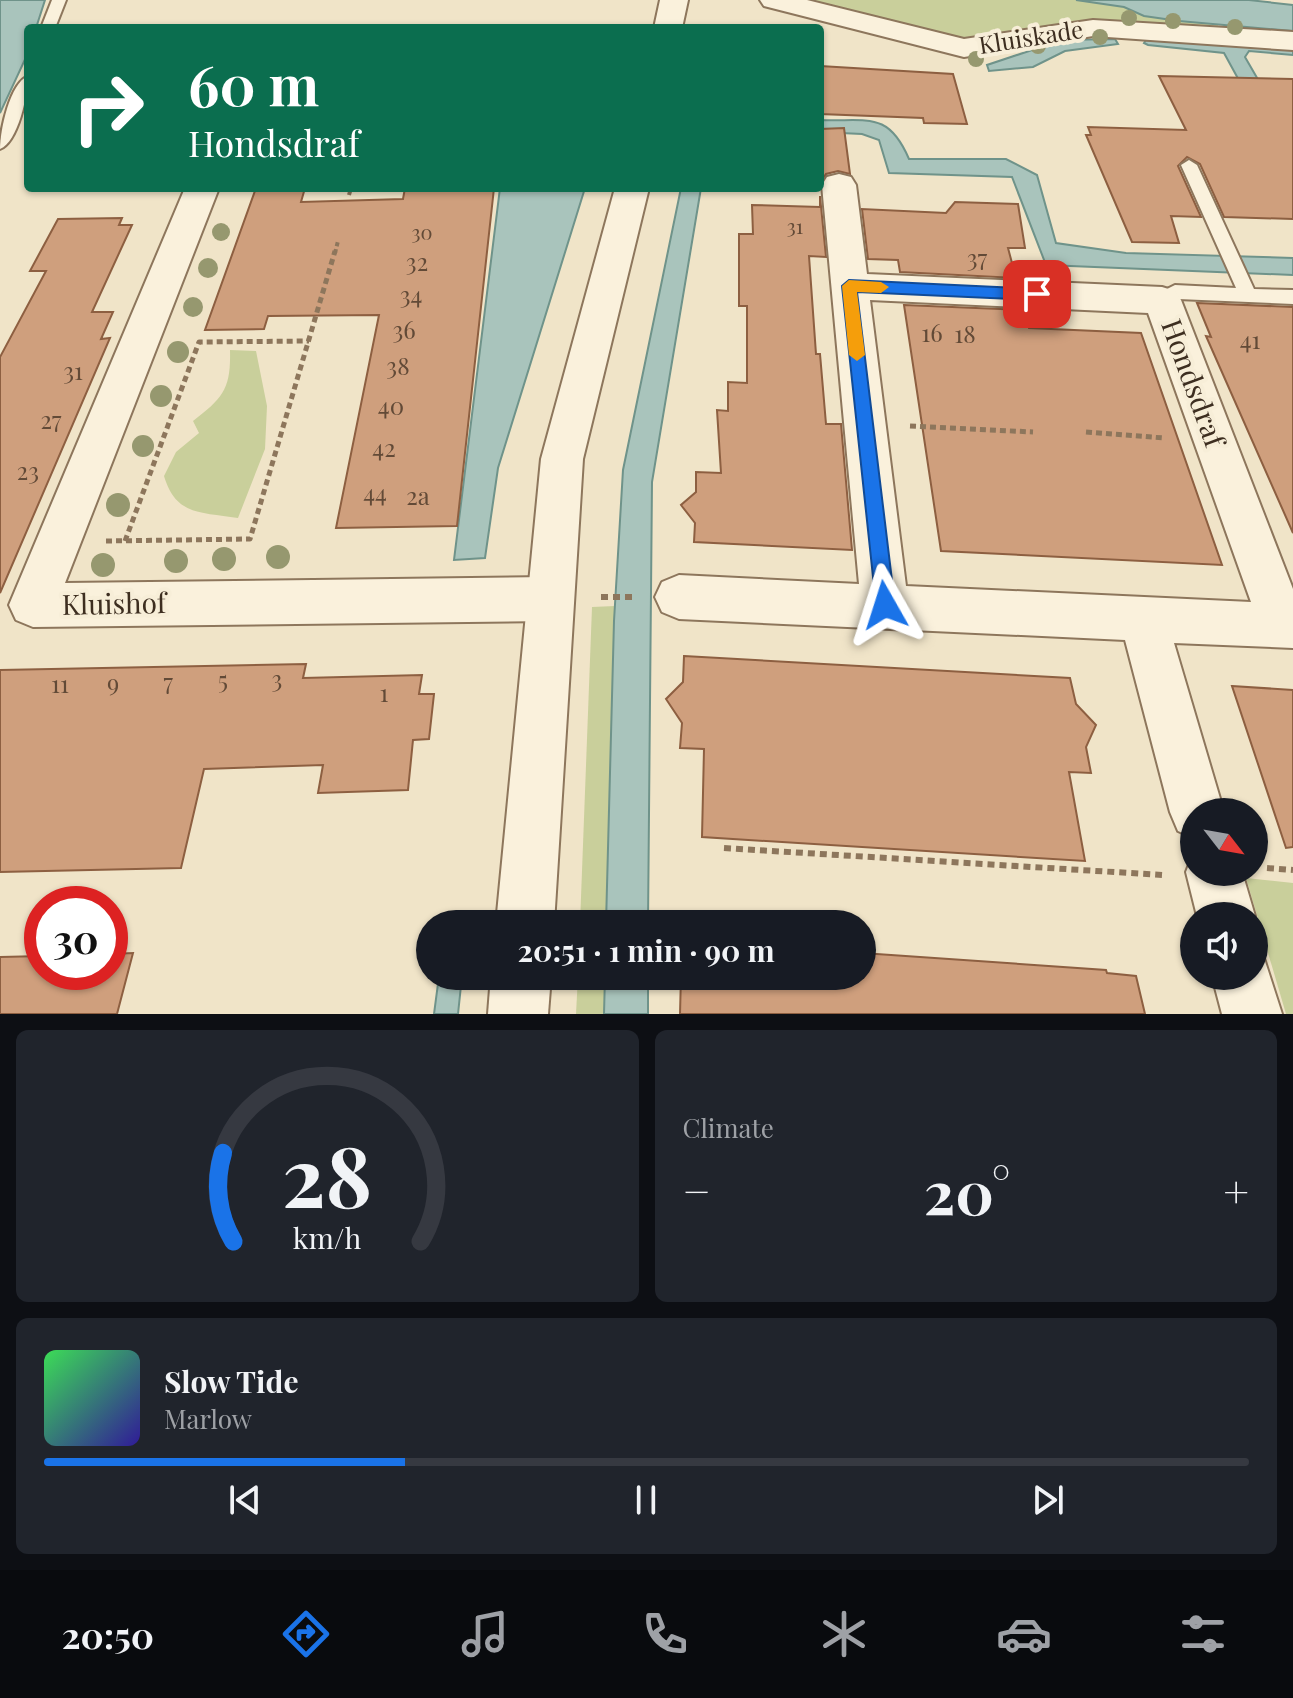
<!DOCTYPE html>
<meta charset="utf-8">
<style>
body{margin:0;font-family:"Playfair Display",serif;background:#20242c;color:#f1f3f6;height:100vh;display:flex;flex-direction:column;font-size:30px;white-space:nowrap}
*{box-sizing:border-box;margin:0}
p{font-size:26px;color:#9ea1a6}
.icon{flex:none;width:44px;height:44px;fill:none;stroke:currentColor;stroke-width:2;stroke-linecap:round;stroke-linejoin:round}
.map{position:relative;height:1014px;overflow:hidden}
.drawer{display:flex;flex-direction:column;gap:16px;padding:16px;background:#0d0f14;flex:1}
.drawer>*{flex:none}
.hud{position:absolute;left:24px;top:24px;width:800px;height:168px;border-radius:8px;box-shadow:0 2px 6px #0004;background:#0b6e4f;color:#fff;overflow:hidden}
.needle{width:52px;rotate:121deg}
.controls{position:absolute;left:1180px;top:798px;display:grid;gap:16px}
.controls a{display:grid;place-items:center;width:88px;height:88px;border-radius:50%;background:#171b24;box-shadow:0 2px 6px #0004;font-size:40px}
.speed{position:absolute;left:24px;top:886px;display:flex;gap:16px;font-size:40px;font-weight:700;text-align:center}
.speed>*{display:grid;place-content:center;width:104px;height:104px;border-radius:50%;background:#171b24;box-shadow:0 2px 6px #0004;line-height:1}
.speed .limit{border:12px solid #d22;background:#fff;color:#111}
.pin{position:absolute;display:grid;place-items:center;width:68px;height:68px;color:#fff;margin:-34px;border-radius:16px;box-shadow:0 4px 12px #0006}
.me{position:absolute;width:88px;margin:-44px;rotate:354deg;stroke-linejoin:round;filter:drop-shadow(0 0 6px #0008)}
.turn{display:flex;align-items:center;gap:28px;height:168px;padding:0 32px;font-size:36px}
.turn .icon{width:104px;height:104px;stroke-width:2.5}
.turn b{display:block;font-size:56px;line-height:68px}
.big{font-size:60px;font-weight:700;line-height:1.1}
.drawer .card{flex:1;display:flex;flex-direction:column;justify-content:center;gap:12px;min-width:0;padding:0 28px;border-radius:12px;background:#20242c}
.drawer .dial{align-items:center;gap:0}
.dial svg{height:208px;overflow:visible;fill:none;stroke:#363941;stroke-width:7;stroke-linecap:round;text-anchor:middle}
.dial text{fill:#f1f3f6;stroke:none}
.song{display:flex;align-items:center;gap:24px}
.cover{width:96px;height:96px;border-radius:12px;background:linear-gradient(135deg,hsl(130 70% 55%),hsl(250 70% 35%))}
.played{height:8px;border-radius:4px;background:linear-gradient(90deg,#1a73e8 30%,#363941 30%)}
.keys{display:flex;justify-content:space-around;direction:ltr}
.heat{display:flex;justify-content:space-between;align-items:center;font-size:44px;direction:ltr}
.drawer .tiles{flex:1;display:grid;gap:16px;grid-template-columns:1fr 1fr}
.card:last-child{grid-column:span 2}
.trip{position:absolute;left:416px;top:910px;width:460px;height:80px;border-radius:40px;background:#171b24;box-shadow:0 2px 6px #0004;font-weight:700;line-height:80px;text-align:center}
.tab-bar{display:flex;height:128px;justify-content:space-around;align-items:center;background:#090b0e;color:#9ea1a6}
.tab-bar .icon{width:56px;height:56px}
.tab-bar .on{color:#1a73e8}
.tab-bar b{font-size:36px;color:#f1f3f6}
.map>svg:first-child{display:block}
.green{fill:#c9cf9b}
.water{fill:#a9c4bc;stroke:#6f938a;stroke-width:2}
.building{fill:#cf9f7d;stroke:#8d5f41;stroke-width:2}
.lines{fill:none;stroke-linecap:round;stroke-linejoin:round}
.service-casing{stroke:#8d765c;stroke-width:4}
.minor-casing{stroke:#8d765c;stroke-width:4}
.tertiary-casing{stroke:#8d765c;stroke-width:4}
.path-far2{stroke:#8d765c;stroke-width:4;stroke-dasharray:4 3;stroke-linecap:butt}
.path-far1{stroke:#8d765c;stroke-width:5;stroke-dasharray:6 4;stroke-linecap:butt}
.path{stroke:#8d765c;stroke-width:6;stroke-dasharray:7 5;stroke-linecap:butt}
.service{fill:#faf1dc;fill-rule:evenodd}
.minor{fill:#faf1dc;fill-rule:evenodd}
.tertiary{fill:#faf1dc;fill-rule:evenodd}
.tree{fill:#96986f}
.route{fill:#1a73e8;stroke:#114b97;stroke-width:2}
.slow{fill:#f59e0b}
.labels{text-anchor:middle;stroke-width:8;stroke-linejoin:round;paint-order:stroke}
.far-number-label{font-size:20px;fill:#624a37}
.far-street-label{font-size:24px;fill:#3d2e20;stroke:#f7eed8}
.number-label{font-size:24px;fill:#624a37}
.street-label{font-size:28px;fill:#3d2e20;stroke:#f7eed8}
</style>
<div class="map">
<svg width="1293" height="1014" viewBox="0 0 1293 1014">
<rect width="100%" height="100%" fill="#f0e4c8"/>
<g class="green">
<polygon points="791,0 1076,0 1124,7 1144,16 1218,25 1217,30 1125,23 967,43"/>
<path d="M230 350 256 351 267 406 265 449 238 518C201 512 176 516 164 476L176 452 199 433 193 421C223 398 231 389 230 350Z"/>
<polygon points="615,606 606,924 580,924 592,607"/>
<polygon points="1246,878 1293,883 1293,1014 1286,1014"/>
<polygon points="578,976 605,976 604,1014 576,1014"/>
</g>
<g class="water">
<polygon points="0,0 45,0 36,28 28,28 28,53 0,113"/>
<polygon points="1076,0 1249,0 1293,5 1293,31 1179,21 1144,16 1124,7"/>
<polygon points="1115,39 1118,44 1065,51 1033,67 989,71 987,65 1062,40"/>
<polygon points="1146,40 1293,47 1293,55 1249,51 1245,57 1293,140 1276,148 1224,53 1148,45 1144,43"/>
<path d="M820 120C867 122 888 110 909 159H1006L1037 175 1056 243 1126 253 1293 258V275L1046 265 1012 177 889 173 879 140 862 134 820 132Z"/>
<polygon points="500,188 585,188 498,468 485,558 454,560"/>
<polygon points="681,188 701,188 652,482 648,924 606,924 614,621 623,470"/>
<polygon points="439,976 462,976 458,1014 434,1014"/>
<polygon points="605,976 648,976 648,1014 604,1014"/>
</g>
<g class="building">
<polygon points="820,66 953,74 967,124 924,123 923,118 820,114"/>
<polygon points="1159,76 1293,79 1293,219 1224,217 1200,164 1187,157 1178,166 1201,217 1171,216 1179,243 1132,242 1086,135 1091,135 1088,127 1186,130"/>
<polygon points="844,128 850,174 838,171 826,174 820,183 820,129"/>
<polygon points="256,188 305,188 301,202 403,199 405,188 494,188 457,526 336,528 379,315 268,316 264,329 205,330"/>
<polygon points="820,196 826,257 809,256 816,354 820,354 826,424 841,424 852,550 694,542 695,523 681,505 696,492 696,472 721,473 717,410 728,411 728,382 747,383 747,306 739,306 739,234 753,234 752,205 820,207"/>
<polygon points="955,202 1018,204 1025,248 1008,248 1016,278 900,272 898,260 868,259 862,209 946,213"/>
<polygon points="122,218 119,225 132,225 92,312 113,312 101,339 110,338 0,593 0,357 46,271 30,271 58,219"/>
<polygon points="1197,303 1293,307 1293,533 1206,336 1211,337"/>
<polygon points="904,305 1024,310 1029,328 1141,333 1222,565 941,551"/>
<polygon points="684,656 1070,678 1076,704 1096,725 1086,747 1091,773 1069,772 1085,861 702,837 704,749 680,748 682,723 666,699 683,682"/>
<polygon points="306,664 303,678 422,675 419,694 434,694 429,739 413,740 408,790 318,793 323,765 204,769 181,868 0,872 0,670"/>
<polygon points="1232,686 1293,690 1293,847 1286,848"/>
<polygon points="133,953 117,1014 0,1014 0,957 42,956 42,972 110,972 110,954"/>
<polygon points="862,953 1106,970 1107,973 1136,976 1145,1014 680,1014 681,976 862,976"/>
</g>
<g class="lines">
<defs>
<g id="service">
<polygon points="52,0 66,0 55,28 41,28"/>
<path d="M28 76C28 94 18 142 0 149 0 130 10 83 28 76Z"/>
<polygon points="1189,160 1197,165 1254,289 1293,290 1293,304 1178,299 1162,307 1155,305 1155,295 1175,285 1236,288 1181,165"/>
</g>
<g id="minor">
<polygon points="760,0 807,0 964,39 1093,20 1293,32 1293,50 1093,36 964,57 764,6"/>
<path d="M839 174 851 177 856 185 867 274 1162 287 1175 291 1181 300 1293 589V648L1174 643 1224 812H1194V838L1178 831 1170 812 1125 640 679 619 662 612 655 597 662 582 679 575 859 584 822 185 827 177ZM870 300 1148 313 1251 602 906 586Z"/>
<polygon points="185,188 219,188 65,583 548,577 565,584 572,599 565,614 548,621 33,627 16,620 9,605"/>
<polygon points="1194,852 1194,872 1242,872 1255,916 1254,918 1197,916 1186,872"/>
<polygon points="1254,951 1263,955 1282,1014 1222,1014 1212,976 1254,976"/>
</g>
<g id="tertiary">
<polygon points="660,0 688,0 682,28 654,28"/>
<polygon points="615,188 649,188 583,459 554,924 496,924 541,459"/>
<polygon points="491,976 551,976 548,1014 488,1014"/>
</g>
</defs>
<use href="#service" class="service-casing"/>
<use href="#minor" class="minor-casing"/>
<use href="#tertiary" class="tertiary-casing"/>
<g class="path-far2">
<polyline points="349,195 351,188"/>
<polyline points="335,253 338,241"/>
</g>
<g class="path-far1">
<polyline points="910,426 1033,432"/>
<polyline points="1086,432 1164,438"/>
<polyline points="106,541 250,539 335,251"/>
<polyline points="125,541 199,342 309,341"/>
</g>
<g class="path">
<polyline points="601,597 635,597"/>
<polyline points="724,848 1162,875"/>
<polyline points="1267,868 1293,870"/>
</g>
<use href="#service" class="service"/>
<use href="#minor" class="minor"/>
<use href="#tertiary" class="tertiary"/>
</g>
<g class="tree">
<circle cx="1129" cy="18" r="8"/>
<circle cx="1173" cy="21" r="8"/>
<circle cx="1235" cy="27" r="8"/>
<circle cx="1100" cy="37" r="8"/>
<circle cx="1038" cy="46" r="8"/>
<circle cx="976" cy="59" r="8"/>
<circle cx="221" cy="232" r="9"/>
<circle cx="208" cy="268" r="10"/>
<circle cx="193" cy="307" r="10"/>
<circle cx="178" cy="352" r="11"/>
<circle cx="161" cy="396" r="11"/>
<circle cx="143" cy="446" r="11"/>
<circle cx="118" cy="505" r="12"/>
<circle cx="278" cy="557" r="12"/>
<circle cx="224" cy="559" r="12"/>
<circle cx="176" cy="561" r="12"/>
<circle cx="103" cy="565" r="12"/>
</g>
<polygon class="route" points="849,280 1037,289 1045,294 1037,300 857,292 895,605 885,614 876,605 842,286"/>
<polygon class="slow" points="849,280 881,282 889,287 881,293 857,292 865,355 857,361 849,355 842,286"/>
<g class="labels">
<g class="far-number-label">
<text x="795" y="234">31</text>
<text x="422" y="240">30</text>
</g>
<g class="far-street-label">
<text transform="translate(1031 38) rotate(-9)" y="8">Kluiskade</text>
</g>
<g class="number-label">
<text x="977" y="267">37</text>
<text x="417" y="271">32</text>
<text x="411" y="304">34</text>
<text x="404" y="339">36</text>
<text x="932" y="342">16</text>
<text x="965" y="343">18</text>
<text x="1250" y="349">41</text>
<text x="398" y="375">38</text>
<text x="73" y="380">31</text>
<text x="391" y="415">40</text>
<text x="51" y="429">27</text>
<text x="384" y="457">42</text>
<text x="28" y="480">23</text>
<text x="375" y="502">44</text>
<text x="418" y="505">2a</text>
<text x="277" y="688">3</text>
<text x="223" y="689">5</text>
<text x="168" y="691">7</text>
<text x="113" y="692">9</text>
<text x="60" y="693">11</text>
<text x="384" y="702">1</text>
</g>
<g class="street-label">
<text transform="translate(1193 383) rotate(70)" y="10">Hondsdraf</text>
<text transform="translate(114 604) rotate(-1)" y="10">Kluishof</text>
</g>
</g>
</svg>
<div class="controls">
<a><svg class="needle" viewBox="-14 -14 28 28"><path d="M0-13l5 13h-10z" fill="#e53935"/><path d="M0 13l5-13h-10z" fill="#9ea1a6"/></svg></a>
<a><svg class="icon" aria-label="sound" viewBox="0 0 24 24"><path d="M4 9h4l5-4v14l-5-4H4zM17 9q2 3 0 6"/></svg></a>
</div>
<div class="speed"><div class="limit">30</div></div>
<div class="pin" style="left:1037px;top:294px;background:#d93025"><svg class="icon" aria-label="arrive" viewBox="0 0 24 24"><path d="M6 21V4h12l-3 4 3 4H6"/></svg></div>
<svg class="me" style="left:885px;top:605px" viewBox="-20 -20 40 40"><path d="M0-17L14 15 0 8-14 15z" fill="#1a73e8" stroke="#fff" stroke-width="4"/></svg>
<div class="trip">20:51 · 1 min · 90 m</div>
<div class="hud">
<div class="turn"><svg class="icon" aria-label="right" viewBox="0 0 24 24"><path d="M7 20v-9h11M14 6l5 5-5 5"/></svg><div><b>60 m</b>Hondsdraf</div></div>
</div>
</div>
<section class="drawer">
<div class="tiles">
<div class="card dial"><svg viewBox="0 0 100 80">
<path d="M14 69A42 42 0 1 1 86 69"/>
<path d="M14 69A42 42 0 0 1 10 35" stroke="#1a73e8"/>
<text x="50" y="56" font-size="32" font-weight="700">28</text>
<text x="50" y="72" font-size="11">km/h</text>
</svg></div>
<div class="card"><p>Climate</p>
<div class="heat"><a>−</a><b class="big">20°</b><a>+</a></div>
</div>
<div class="card">
<div class="song"><i class="cover"></i><div><b>Slow Tide</b><p>Marlow</p></div></div>
<div class="played"></div>
<div class="keys"><svg class="icon" aria-label="previous" viewBox="0 0 24 24"><path d="M18 5L8 12l10 7zM5 5v14"/></svg><svg class="icon" aria-label="pause" viewBox="0 0 24 24"><path d="M8 5v14M16 5v14"/></svg><svg class="icon" aria-label="next" viewBox="0 0 24 24"><path d="M6 5l10 7-10 7zM19 5v14"/></svg></div>
</div>
</div>
</section>
<nav class="tab-bar">
<b>20:50</b>
<svg class="icon on" aria-label="directions" viewBox="0 0 24 24"><path d="M12 3l9 9-9 9-9-9zM9 14v-3h6M13 9l2 2-2 2"/></svg>
<svg class="icon" aria-label="music" viewBox="0 0 24 24"><path d="M9 18V5l10-2v13"/><circle cx="6" cy="18" r="3"/><circle cx="16" cy="16" r="3"/></svg>
<svg class="icon" aria-label="phone" viewBox="0 0 24 24"><path d="M5 4h4l2 5-3 2q2 4 5 5l2-3 5 2v4C11 20 4 13 5 4z"/></svg>
<svg class="icon" aria-label="climate" viewBox="0 0 24 24"><path d="M12 3v18M4 7l16 10M4 17L20 7"/></svg>
<svg class="icon" aria-label="car" viewBox="0 0 24 24"><path d="M5 17H2v-5l4-1 3-4h7l3 4 3 1v5h-3M9 17h6M6 11h13"/><circle cx="7" cy="17" r="2"/><circle cx="17" cy="17" r="2"/></svg>
<svg class="icon" aria-label="filters" viewBox="0 0 24 24"><path d="M4 7h16M4 17h16"/><circle cx="9" cy="7" r="2"/><circle cx="15" cy="17" r="2"/></svg>
</nav>
